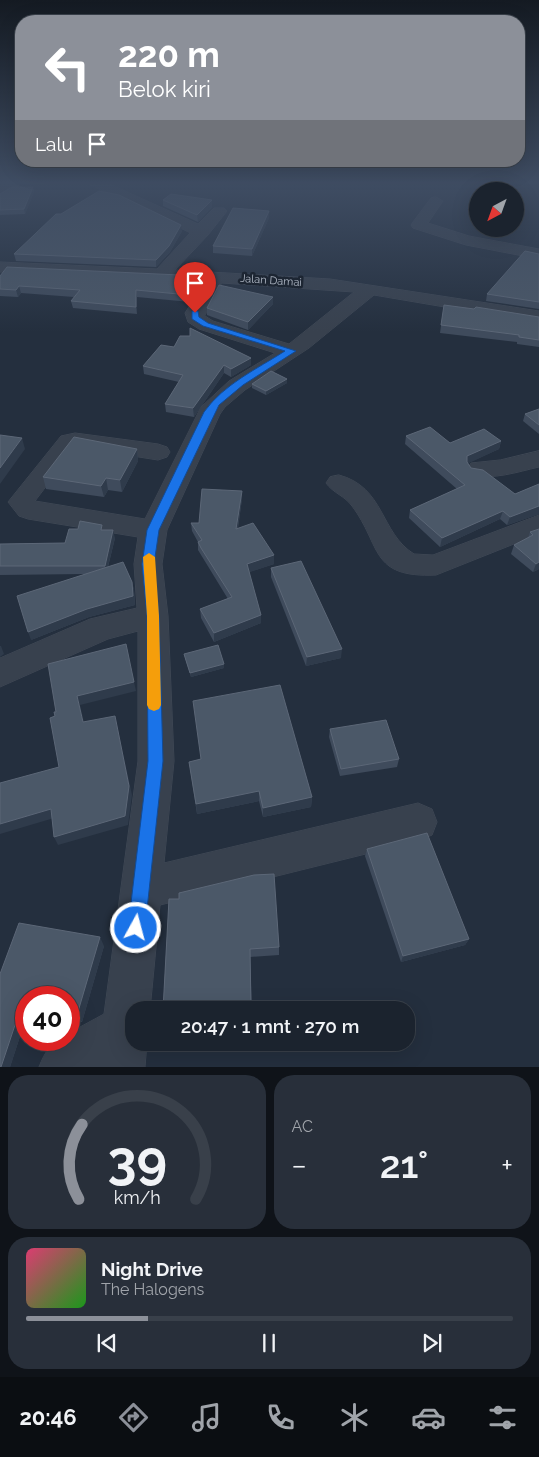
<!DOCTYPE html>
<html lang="id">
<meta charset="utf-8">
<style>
body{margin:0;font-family:Raleway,sans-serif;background:#282f3a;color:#f1f3f6;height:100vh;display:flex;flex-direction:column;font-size:19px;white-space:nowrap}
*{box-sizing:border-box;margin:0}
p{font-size:16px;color:#a0a4aa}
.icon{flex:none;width:28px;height:28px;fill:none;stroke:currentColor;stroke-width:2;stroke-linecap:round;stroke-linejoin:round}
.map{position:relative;height:1067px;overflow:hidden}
.details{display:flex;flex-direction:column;gap:8px;padding:8px;background:#0f1319;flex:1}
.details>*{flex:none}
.banner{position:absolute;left:15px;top:15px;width:510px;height:152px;border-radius:20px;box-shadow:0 5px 20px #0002,0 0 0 1px #39404a;background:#8c9099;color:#fff;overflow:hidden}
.needle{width:32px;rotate:221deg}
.controls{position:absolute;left:469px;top:182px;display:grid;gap:10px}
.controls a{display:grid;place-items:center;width:55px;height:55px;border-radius:50%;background:#1b232e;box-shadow:0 5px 20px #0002,0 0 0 1px #39404a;font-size:25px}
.speed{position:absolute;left:15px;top:986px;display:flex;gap:10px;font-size:25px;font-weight:700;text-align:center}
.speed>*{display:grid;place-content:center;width:65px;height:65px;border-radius:50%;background:#1b232e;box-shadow:0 5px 20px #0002,0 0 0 1px #39404a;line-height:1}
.speed .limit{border:8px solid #d22;background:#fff;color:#111}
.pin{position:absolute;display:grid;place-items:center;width:42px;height:42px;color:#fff;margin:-51px -21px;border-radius:50% 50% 50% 0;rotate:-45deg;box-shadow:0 0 5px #0007}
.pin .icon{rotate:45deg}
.me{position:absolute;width:55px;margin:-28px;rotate:7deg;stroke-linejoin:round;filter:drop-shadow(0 0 4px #0008)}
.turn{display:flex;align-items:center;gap:18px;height:105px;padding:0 20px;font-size:22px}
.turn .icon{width:65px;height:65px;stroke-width:2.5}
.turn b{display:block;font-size:35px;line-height:42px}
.then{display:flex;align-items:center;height:48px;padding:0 20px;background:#0003;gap:10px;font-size:19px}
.big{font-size:38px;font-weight:600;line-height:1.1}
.details .widget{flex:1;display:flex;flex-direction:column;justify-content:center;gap:8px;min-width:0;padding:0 18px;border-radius:20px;background:#282f3a}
.details .dial{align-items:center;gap:0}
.dial svg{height:130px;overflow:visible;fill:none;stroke:#39404a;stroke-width:7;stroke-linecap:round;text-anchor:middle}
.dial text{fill:#f1f3f6;stroke:none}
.song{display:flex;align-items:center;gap:15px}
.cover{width:60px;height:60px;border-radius:8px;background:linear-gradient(135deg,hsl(340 70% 55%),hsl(120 70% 35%))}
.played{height:5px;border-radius:2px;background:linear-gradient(90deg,#8c9099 25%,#39404a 25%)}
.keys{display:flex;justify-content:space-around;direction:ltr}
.heat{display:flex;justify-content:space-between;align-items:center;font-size:28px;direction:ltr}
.details .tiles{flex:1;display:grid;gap:8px;grid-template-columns:1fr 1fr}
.widget:last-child{grid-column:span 2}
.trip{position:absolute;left:125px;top:1001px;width:290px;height:50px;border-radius:20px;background:#1b232e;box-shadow:0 5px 20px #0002,0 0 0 1px #39404a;font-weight:600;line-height:50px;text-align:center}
.tab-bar{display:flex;height:80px;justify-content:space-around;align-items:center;background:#0b0e12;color:#a0a4aa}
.tab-bar .icon{width:35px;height:35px}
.tab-bar .current{color:#8c9099}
.tab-bar b{font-size:22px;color:#f1f3f6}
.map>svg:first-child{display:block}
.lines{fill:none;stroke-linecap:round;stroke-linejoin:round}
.minor-casing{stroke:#414a57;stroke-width:1}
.minor{fill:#38414e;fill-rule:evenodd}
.wall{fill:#3f4b5c}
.shaded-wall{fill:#2f3b4b}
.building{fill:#4b5868;stroke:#5c6777}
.route{fill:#1a73e8;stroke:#114b97}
.slow{fill:#f59e0b}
.labels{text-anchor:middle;stroke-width:5;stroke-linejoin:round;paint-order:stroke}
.far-street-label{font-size:11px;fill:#b4bcc9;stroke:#1d2633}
</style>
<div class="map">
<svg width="539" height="1067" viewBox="0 0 539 1067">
<rect width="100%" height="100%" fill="#242f3e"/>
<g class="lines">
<defs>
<g id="minor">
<polygon points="6,182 23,182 5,197 0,198 0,187"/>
<path d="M85 182H105L198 224 214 208H224L227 211 208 235 175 270 330 279 539 311V323L374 295 309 348 245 390 225 407 220 414 167 530 162 564 168 616 174 761 164 863 418 803 432 809 437 822 432 835 418 841 160 905 150 1010H134V1042H147L145 1067H39C45 1052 51 1040 69 1040V1033L104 1014 138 761V631L108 639 0 687V658L90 619 137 608 134 564 138 537 28 519 19 516 8 502 61 436 75 433 158 444 167 447 170 452 167 457 158 460 76 447 35 501 145 519 201 407 229 381 275 353 199 329 188 322 185 313 205 282 0 272V262L157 269 190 233ZM222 283 354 292 289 344 213 321 205 316Z"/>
<polygon points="436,197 443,201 428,223 469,236 539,249 539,259 466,245 413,228 411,225 413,222 431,198"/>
<path d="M539 451V467C517 472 494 480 471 475L467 469 471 463 500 460Z"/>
<path d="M339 475C385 487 380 533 414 554L433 555 539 515V534L436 575C369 578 382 546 352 506 345 496 333 493 326 483L330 477Z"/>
</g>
</defs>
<use href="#minor" class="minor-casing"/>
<use href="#minor" class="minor"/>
</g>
<g class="wall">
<polygon points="33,187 34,192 25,214 0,215 0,194"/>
<polygon points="163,200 212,207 198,222 163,206"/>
<polygon points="269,218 252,256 213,253 213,246"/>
<polygon points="182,231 170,252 156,267 16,261 14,254"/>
<polygon points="539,254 539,309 486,301 487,294"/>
<polygon points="0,276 201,276 202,284 190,302 137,297 137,314 73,308 71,301 74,297 21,293 18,297 0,296"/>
<polygon points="273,304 248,330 207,315 207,308"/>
<polygon points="444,305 539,317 539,347 517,344 517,342 440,333"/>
<polygon points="174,347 251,358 251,365 231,377 224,373 194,417 166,412 165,404 179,382 144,374 143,366"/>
<polygon points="287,379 287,383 266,395 252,388 252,384"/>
<polygon points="539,409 539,434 523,421 525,414"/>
<polygon points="406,436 450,443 501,441 499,449 468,463 471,468 515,494 539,484 539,514 507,525 500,519 440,547 409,518 410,510 457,489 405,444"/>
<polygon points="137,449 138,461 122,492 108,490 104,497 46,489 43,477"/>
<polygon points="242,499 238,528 274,555 274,564 249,572 261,623 214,642 201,618 200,609 228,599 198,550 198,542 192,531 191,523 199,523"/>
<polygon points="539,529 539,569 533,572 511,554 514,545 528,538 530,532"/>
<polygon points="103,530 115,538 108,567 132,582 134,590 135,605 89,617 31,640 84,574 0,575 0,544 65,543"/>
<polygon points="271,568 341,658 306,666 271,577"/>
<polygon points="184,654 224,668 191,677 185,658"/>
<polygon points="330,729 399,759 397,767 340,776 329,737"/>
<polygon points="189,762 312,797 311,807 263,817 259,801 197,814"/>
<polygon points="367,849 469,939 465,945 401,962 365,856"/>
<polygon points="169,899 279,947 279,955 250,957 252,1010 163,1010"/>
<polygon points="104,946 82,1022 69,1020 69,998 26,998 26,1018 10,1067 0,1067 0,974"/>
</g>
<g class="shaded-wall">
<polygon points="33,187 34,192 25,214 24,209"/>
<polygon points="212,200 212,207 198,222 197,215"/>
<polygon points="269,211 269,218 252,256 252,249"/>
<polygon points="181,225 182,231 170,252 156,267 156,260"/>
<polygon points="201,276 202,284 190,302 189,295"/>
<polygon points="19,286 21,293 18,297 16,290"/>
<polygon points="136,290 137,297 137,314 136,307"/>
<polygon points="273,297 273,304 248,330 248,322"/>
<polygon points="251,358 251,365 231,377 231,369"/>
<polygon points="224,365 224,373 194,417 193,408"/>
<polygon points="287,379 287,383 266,395 266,391"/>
<polygon points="22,438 25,449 0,484 0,468"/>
<polygon points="501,441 499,449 465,465 467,456"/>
<polygon points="137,449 138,461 122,492 120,480"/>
<polygon points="106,478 108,490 104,497 101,486"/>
<polygon points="242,491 242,499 236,538 236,529"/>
<polygon points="539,506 539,514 507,525 510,517"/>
<polygon points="503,511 500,519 440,547 442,538"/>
<polygon points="113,530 115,538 106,574 105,566"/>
<polygon points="274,555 274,564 247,573 247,564"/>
<polygon points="539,562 539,569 533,572 536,564"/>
<polygon points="132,582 134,590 135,605 89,617 31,640 28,632"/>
<polygon points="261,615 261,623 214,642 214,633"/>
<polygon points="0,646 1,646 4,654 0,657"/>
<polygon points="342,649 341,658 306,666 307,657"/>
<polygon points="224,664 224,668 191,677 190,673"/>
<polygon points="134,682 136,691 80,705 86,731 77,696"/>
<polygon points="115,716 132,795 128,825 58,845 54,837"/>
<polygon points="259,791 259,801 197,814 196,804"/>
<polygon points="312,797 311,807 263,817 263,808"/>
<polygon points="51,809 54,818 0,834 0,824"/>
<polygon points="100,937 104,946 82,1022 77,1015"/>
<polygon points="469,939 465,945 401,962 403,956"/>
<polygon points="22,1004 26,1009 26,1018 10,1067 1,1067"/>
</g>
<g class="building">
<polygon points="12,187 33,187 24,209 0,210 0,194"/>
<polygon points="99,191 119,195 181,225 169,246 156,260 14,254 56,214 61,214"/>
<polygon points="171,194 212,200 197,215 163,200"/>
<polygon points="233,208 269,211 252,249 213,246"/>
<polygon points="525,251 539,254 539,302 487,294"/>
<polygon points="7,267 201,276 189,295 136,290 136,307 71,301 80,290 19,286 16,290 0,289 0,276"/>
<polygon points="219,285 273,297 248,322 207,308"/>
<polygon points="444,305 474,309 476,307 539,317 539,340 519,337 519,335 441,325"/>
<polygon points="190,328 251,358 231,369 224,365 193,408 165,404 183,375 143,366 161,345 174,347 180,336 190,336"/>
<polygon points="271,371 287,379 266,391 252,384"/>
<polygon points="539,409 539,425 525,414"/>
<polygon points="430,427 450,443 484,429 501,441 467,456 467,462 471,468 483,470 515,494 539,484 539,506 510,517 503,511 442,538 410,510 465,485 406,436"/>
<polygon points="0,435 22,438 0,468"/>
<polygon points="74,437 137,449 120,480 106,478 101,486 43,477"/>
<polygon points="202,489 242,491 236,529 253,523 274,555 247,564 261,615 214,633 200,609 232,597 201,548 198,542 202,540 191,523 199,523"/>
<polygon points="80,521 102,525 101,530 113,530 105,566 0,566 0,544 65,543 69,529 78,529"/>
<polygon points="539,529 539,562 536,564 514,545 533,535 530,532"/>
<polygon points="301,561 342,649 307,657 271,568"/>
<polygon points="123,562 132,582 133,596 87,609 28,632 17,596"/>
<polygon points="126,644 134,682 77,696 83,722 115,716 129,786 125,816 54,837 51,809 0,824 0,783 59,767 50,718 55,716 54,712 56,712 48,664"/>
<polygon points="218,645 224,664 190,673 184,654"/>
<polygon points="280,685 312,797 263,808 259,791 196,804 189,762 201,759 193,701"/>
<polygon points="386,720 399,759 341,769 330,729"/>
<polygon points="427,833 469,939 403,956 367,849"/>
<polygon points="274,874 279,947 250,949 251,1009 230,1010 163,1010 169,899 179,899 179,893 254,875"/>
<polygon points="19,923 100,937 77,1015 69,1013 69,998 26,998 26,1005 22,1004 1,1067 0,1067 0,974"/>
</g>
<linearGradient id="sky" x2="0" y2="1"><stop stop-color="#141a22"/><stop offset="0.55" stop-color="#3f4d63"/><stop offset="1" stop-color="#3f4d63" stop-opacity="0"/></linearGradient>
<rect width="539" height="332" fill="url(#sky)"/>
<path class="route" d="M192 311H198L199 317 208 323 296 351 243 385 219 405 159 530 154 564 159 616 163 761 145 928 143 934 136 937 130 934 128 928 148 761 147 616 142 564 147 530 204 412C224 384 257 369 285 351L203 326 192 319Z"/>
<polygon class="slow" points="149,553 155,557 159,616 161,705 159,709 154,711 149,709 147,705 147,616 143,557"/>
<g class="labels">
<g class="far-street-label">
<text transform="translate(271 280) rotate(4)" y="4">Jalan Damai</text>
</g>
</g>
</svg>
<div class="controls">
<a><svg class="needle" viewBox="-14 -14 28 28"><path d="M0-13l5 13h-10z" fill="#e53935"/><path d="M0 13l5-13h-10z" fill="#a0a4aa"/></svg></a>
</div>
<div class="speed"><div class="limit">40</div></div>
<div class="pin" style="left:195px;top:313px;background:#d93025"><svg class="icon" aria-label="arrive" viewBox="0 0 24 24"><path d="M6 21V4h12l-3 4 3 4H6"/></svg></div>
<svg class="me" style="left:136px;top:928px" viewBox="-20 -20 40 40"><circle r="17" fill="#1a73e8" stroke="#fff" stroke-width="3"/><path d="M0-11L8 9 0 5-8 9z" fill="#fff"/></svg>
<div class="trip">20:47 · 1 mnt · 270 m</div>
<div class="banner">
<div class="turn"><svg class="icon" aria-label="left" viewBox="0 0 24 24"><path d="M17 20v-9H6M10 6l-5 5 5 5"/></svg><div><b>220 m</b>Belok kiri</div></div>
<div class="then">Lalu<svg class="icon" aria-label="arrive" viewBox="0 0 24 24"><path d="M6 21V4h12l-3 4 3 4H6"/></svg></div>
</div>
</div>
<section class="details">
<div class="tiles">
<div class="widget dial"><svg viewBox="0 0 100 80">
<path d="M14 69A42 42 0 1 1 86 69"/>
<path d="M14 69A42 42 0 0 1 16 23" stroke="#8c9099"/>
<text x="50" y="56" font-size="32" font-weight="700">39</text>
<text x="50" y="72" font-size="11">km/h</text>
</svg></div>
<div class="widget"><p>AC</p>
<div class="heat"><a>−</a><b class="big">21°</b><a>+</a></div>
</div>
<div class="widget">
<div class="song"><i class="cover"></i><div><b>Night Drive</b><p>The Halogens</p></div></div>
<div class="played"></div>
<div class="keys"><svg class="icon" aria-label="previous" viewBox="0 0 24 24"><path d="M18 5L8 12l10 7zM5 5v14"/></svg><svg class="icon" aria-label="pause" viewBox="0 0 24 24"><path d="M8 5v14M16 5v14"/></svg><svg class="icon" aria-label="next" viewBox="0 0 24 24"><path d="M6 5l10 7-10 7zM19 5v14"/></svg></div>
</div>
</div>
</section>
<nav class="tab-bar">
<b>20:46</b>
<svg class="icon current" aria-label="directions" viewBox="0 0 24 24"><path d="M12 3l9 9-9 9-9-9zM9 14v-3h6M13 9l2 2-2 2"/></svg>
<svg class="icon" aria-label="music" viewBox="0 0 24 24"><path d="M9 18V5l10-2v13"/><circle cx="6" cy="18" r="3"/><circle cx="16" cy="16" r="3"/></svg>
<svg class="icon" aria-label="phone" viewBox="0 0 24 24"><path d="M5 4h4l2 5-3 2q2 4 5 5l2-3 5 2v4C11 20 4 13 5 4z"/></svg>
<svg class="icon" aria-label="climate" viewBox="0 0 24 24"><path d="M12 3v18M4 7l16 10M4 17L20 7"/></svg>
<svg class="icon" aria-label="car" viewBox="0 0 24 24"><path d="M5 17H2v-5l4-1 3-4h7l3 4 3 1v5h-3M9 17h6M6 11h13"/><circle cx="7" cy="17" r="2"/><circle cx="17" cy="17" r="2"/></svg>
<svg class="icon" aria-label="filters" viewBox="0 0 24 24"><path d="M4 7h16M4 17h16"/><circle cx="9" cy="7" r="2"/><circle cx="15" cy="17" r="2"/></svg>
</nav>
